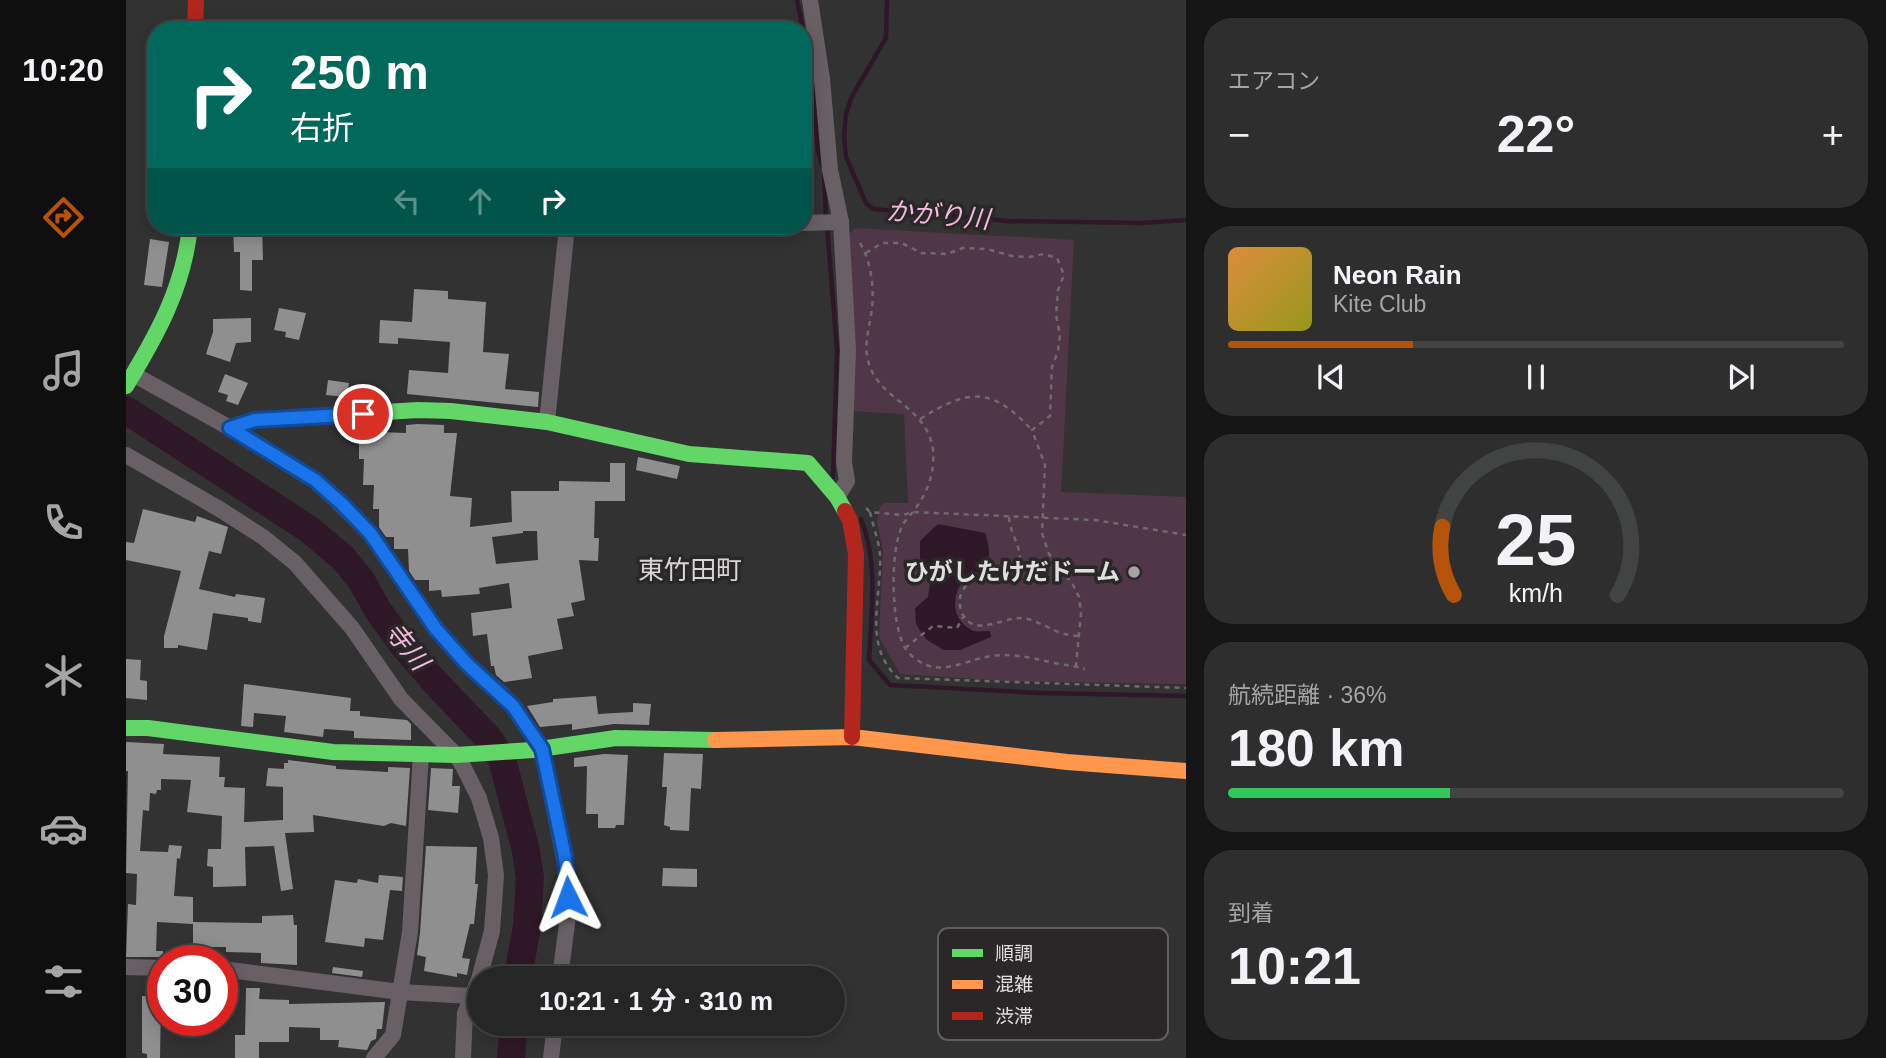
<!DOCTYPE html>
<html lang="ja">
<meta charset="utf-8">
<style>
body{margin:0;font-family:Helvetica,"Noto Sans JP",sans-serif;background:#2e2e2e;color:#f1f3f6;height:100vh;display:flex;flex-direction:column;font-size:26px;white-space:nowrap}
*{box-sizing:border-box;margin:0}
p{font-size:23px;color:#a4a5a7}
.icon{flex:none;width:38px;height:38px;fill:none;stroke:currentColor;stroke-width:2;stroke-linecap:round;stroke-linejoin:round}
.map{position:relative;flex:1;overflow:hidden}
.sheet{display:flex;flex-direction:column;gap:18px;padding:18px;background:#151515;width:700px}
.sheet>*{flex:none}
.guide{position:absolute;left:21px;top:21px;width:665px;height:214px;border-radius:28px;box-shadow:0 4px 18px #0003,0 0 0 2px #424343;background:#00695c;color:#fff;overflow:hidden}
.speed{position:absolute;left:21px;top:945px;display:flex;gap:14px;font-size:35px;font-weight:700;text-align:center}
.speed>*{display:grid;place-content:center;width:91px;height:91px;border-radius:50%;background:#262626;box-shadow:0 4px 18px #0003,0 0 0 2px #424343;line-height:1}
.speed .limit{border:10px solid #d22;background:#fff;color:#111}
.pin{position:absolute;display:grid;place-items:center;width:60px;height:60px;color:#fff;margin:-30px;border:4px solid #fff;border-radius:50%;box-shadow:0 2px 7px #0007}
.me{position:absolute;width:77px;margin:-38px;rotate:357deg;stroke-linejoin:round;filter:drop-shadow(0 0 5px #0008)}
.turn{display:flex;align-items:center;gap:24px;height:147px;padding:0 28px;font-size:32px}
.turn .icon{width:91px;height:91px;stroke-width:2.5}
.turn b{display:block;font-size:49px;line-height:60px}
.lanes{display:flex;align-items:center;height:66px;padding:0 28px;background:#0003;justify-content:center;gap:35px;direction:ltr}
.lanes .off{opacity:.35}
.big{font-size:52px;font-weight:700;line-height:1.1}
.sheet .tile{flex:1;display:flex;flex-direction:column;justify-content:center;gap:10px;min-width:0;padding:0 24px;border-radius:28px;background:#2e2e2e}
.sheet .dial{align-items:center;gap:0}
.dial svg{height:182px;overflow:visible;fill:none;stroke:#424343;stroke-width:7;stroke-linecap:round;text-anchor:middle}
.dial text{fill:#f1f3f6;stroke:none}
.song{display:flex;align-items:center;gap:21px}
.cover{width:84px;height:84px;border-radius:10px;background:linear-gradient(135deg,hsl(30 70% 55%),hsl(60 70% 35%))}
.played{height:7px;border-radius:4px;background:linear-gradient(90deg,#b45309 30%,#424343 30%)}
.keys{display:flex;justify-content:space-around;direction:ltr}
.heat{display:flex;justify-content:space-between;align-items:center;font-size:38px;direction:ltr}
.charge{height:10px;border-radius:5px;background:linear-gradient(90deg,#34c759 36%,#424343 0)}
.trip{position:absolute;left:341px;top:966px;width:378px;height:70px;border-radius:35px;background:#262626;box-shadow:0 4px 18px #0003,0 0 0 2px #424343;font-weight:700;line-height:70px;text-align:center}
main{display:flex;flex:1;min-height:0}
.dock{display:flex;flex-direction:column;width:126px;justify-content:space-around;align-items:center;background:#0f0f0f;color:#a4a5a7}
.dock .icon{width:49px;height:49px}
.dock .selected{color:#b45309}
.dock b{font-size:32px;color:#f1f3f6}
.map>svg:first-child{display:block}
.green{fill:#503748}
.water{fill:#2e1827}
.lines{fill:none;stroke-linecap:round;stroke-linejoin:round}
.stream{stroke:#2e1827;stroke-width:4.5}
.river{stroke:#2e1827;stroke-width:28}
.building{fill:#908f90;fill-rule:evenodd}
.path{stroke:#6f6a6e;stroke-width:2.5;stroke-dasharray:5 5;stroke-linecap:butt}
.street{stroke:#696066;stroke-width:16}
.fast{stroke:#63d668;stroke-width:16}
.slow{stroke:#ff974d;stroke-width:16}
.jam{stroke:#b3261e;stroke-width:16}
.route-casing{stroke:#114b97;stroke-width:18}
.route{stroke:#1a73e8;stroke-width:12}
.poi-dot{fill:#a4a2a3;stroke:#2a2729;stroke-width:2.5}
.labels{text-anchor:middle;stroke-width:7;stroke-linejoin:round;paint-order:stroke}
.poi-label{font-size:24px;font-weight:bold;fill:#e1dee0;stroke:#2a2729;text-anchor:end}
.water-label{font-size:26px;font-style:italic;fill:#f3bade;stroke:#2a2729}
.neighbourhood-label{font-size:26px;fill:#d9d4d7;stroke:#2a2729}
.key{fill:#2a2729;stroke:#615e60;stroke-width:2}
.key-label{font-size:19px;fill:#e1dee0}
</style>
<main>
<nav class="dock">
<b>10:20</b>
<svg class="icon selected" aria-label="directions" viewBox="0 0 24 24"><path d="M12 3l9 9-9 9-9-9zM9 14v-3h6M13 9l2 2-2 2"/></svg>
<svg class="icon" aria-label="music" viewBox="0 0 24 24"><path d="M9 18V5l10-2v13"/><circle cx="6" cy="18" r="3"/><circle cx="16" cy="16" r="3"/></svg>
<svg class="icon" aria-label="phone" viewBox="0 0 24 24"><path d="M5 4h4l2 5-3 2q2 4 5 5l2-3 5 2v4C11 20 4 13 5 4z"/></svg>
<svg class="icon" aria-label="climate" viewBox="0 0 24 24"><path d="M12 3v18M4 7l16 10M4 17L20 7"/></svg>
<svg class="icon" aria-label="car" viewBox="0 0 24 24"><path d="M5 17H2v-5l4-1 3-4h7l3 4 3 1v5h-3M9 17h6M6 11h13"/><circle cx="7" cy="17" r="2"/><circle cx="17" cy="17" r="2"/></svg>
<svg class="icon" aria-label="filters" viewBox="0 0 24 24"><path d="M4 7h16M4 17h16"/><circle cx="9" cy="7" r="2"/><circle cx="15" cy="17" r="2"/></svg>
</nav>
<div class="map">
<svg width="1060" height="1058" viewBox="0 0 1060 1058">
<rect width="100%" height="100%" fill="#333233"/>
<polygon class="green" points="729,228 948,240 935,492 1060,497 1060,684 881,681 774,674 753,637 757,551 751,521 754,506 759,503 782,503 778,414 725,411 727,299 722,236"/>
<path class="water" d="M812 524 859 533C864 547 865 557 859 571 827 573 817 618 848 631 852 632 859 631 864 631L865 637 834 650H818L801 640 797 635 790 624 789 608 802 597 804 583 794 567V541Z"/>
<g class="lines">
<g class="stream">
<polyline points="671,0 677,30"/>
<polyline points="761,0 760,38 726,96 720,114 718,136 720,157 740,203 747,209 882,221 1015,223 1060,220"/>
<polyline points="677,31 687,82 692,151 696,165"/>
<polyline points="698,177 700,218"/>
<polyline points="701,226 711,350 707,477"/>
<path d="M735 519C753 563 745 614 743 660L764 685 915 693 1060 696"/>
</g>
<g class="river">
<polyline points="0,410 184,530 217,558 235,580 253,612 278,646 308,681 363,739 376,759 400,851 404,878 401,925 392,978"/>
<polyline points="385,1058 388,1024"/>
</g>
</g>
<g class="building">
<polygon points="136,226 137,260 126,260 126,291 114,290 114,252 108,252 107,227"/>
<polygon points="24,239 43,242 36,287 18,285"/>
<polygon points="288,289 322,291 322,299 360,302 357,352 383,354 379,389 413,392 412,407 281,394 283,370 322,373 324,342 272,338 272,344 253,343 254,320 286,322"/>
<polygon points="153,308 180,313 173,340 159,337 160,332 148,330"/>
<polygon points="125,318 125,342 110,343 104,362 80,354 87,332 87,319"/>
<polygon points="99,374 122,383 112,405 100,401 102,395 92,392"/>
<polygon points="202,380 223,383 221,397 200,395"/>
<path d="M292 424 318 425V433H331L324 496 346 498 344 527 386 522 385 491H433V481L484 482V463H499V501H469L468 538H473L472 561 453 560 459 600 445 603 448 616 431 619 437 649 402 656 406 678 378 682 370 675 368 666H365L361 634 347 636 345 613 386 608 383 583 353 588 354 594 316 597 315 590 303 591V580H289L283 571 282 549H268V537H260L253 527V509H247L248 485H237L238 459H233V436H253V432L280 433V425ZM397 531H411L412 560 370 564 366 537 397 533Z"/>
<polygon points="512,457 554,466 551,479 510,470"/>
<polygon points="17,509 69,522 71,516 102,527 95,554 83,551 73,589 109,597 110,594 139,598 135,623 122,621 122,618 87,613 81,650 52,645 52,648 38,648 38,636 55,571 0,560 0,542 8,543"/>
<polygon points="0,659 15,660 14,680 21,681 21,700 0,698"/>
<polygon points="118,684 225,698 224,711 234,711 234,716 281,720 285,724 285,740 228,738 228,731 198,729 197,737 158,732 160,716 128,713 127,727 115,726"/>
<polygon points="470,696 472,714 507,712 507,703 525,704 523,725 488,724 446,730 446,724 414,727 401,706 427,702 427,699"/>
<polygon points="0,742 38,744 37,754 94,757 93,777 99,777 98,787 119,788 118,822 157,820 157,787 140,786 142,768 158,769 158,763 162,763 162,760 210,766 210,769 262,772 262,767 284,768 280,826 265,823 258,826 187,815 188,832 159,833 167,889 155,891 148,846 119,847 120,886 87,887 87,867 81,866 82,849 95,849 96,816 61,812 65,780 35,779 35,790 31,790 30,794 24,793 23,811 17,810 14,851 42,852 43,845 56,846 54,859 51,858 48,896 67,897 67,924 31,922 30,951 37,951 37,957 0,957 2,904 10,905 11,874 0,873 2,771 0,771"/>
<polygon points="538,753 577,754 575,789 565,788 563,831 544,830 544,827 538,825 541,787 536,787"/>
<polygon points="478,754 502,755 498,825 490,825 489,828 472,828 472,814 460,814 461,766 448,767 448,758"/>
<polygon points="305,768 327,769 326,786 334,786 332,813 302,810"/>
<polygon points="300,846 351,847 349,884 352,884 348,924 344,924 336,958 344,959 341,975 331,973 331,977 298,971 300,957 291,955 294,933"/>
<polygon points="537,868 571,869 571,887 536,886"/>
<polygon points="253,875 277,877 276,891 264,890 257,940 239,938 238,947 199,942 209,880 231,883 232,879 252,883"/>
<polygon points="167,915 168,925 171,925 171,965 135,963 135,953 100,952 100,947 67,947 67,922 136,923 136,916"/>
<polygon points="207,967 237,971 236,977 206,973"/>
<polygon points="120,988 134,988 133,999 163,1000 163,1004 259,1002 256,1029 251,1029 250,1039 245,1041 241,1050 212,1047 213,1040 194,1040 194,1028 163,1027 163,1042 133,1042 133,1058 109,1058 109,1035 119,1035"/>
<polygon points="16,996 35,997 34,1058 21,1058 21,1054 16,1053"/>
</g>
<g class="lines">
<g class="path">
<path d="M734 243C746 263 749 292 745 315 742 334 737 348 744 367 758 402 801 407 807 450 809 472 802 492 789 509 785 515 779 520 776 526 764 552 765 621 778 646 782 654 790 660 798 664 819 674 844 659 865 656 888 653 906 658 928 663 939 665 949 666 959 669"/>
<polyline points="740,253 756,243 776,243 795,253 821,254 837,248 861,249 886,256 903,257 918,254 931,258 938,275 932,290 930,315 934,335 932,351 926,367 924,416 906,430 919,465 916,533 923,554 946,583 953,597 955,613 950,666"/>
<path d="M794 419C843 388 866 387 906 430"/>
<polyline points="740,508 744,512 777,515 787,512 969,520 1060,535"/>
<path d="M744 512C747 526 753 541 754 555 756 598 736 645 772 678L1060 688"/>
<path d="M883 517C885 541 904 554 886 575 868 578 848 571 837 590 833 596 833 604 835 610 846 643 882 612 902 619 922 625 930 635 953 636"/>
<polyline points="779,648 807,626 831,628 837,617"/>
</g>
<g class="street">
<polyline points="684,0 696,79 704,170 715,222 722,350 718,462 721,481 711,497"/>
<polyline points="677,223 715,222"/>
<polyline points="7,374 122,438 189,480 244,533 310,629 341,664 376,694 397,720 416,749 442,878 442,916 434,978"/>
<polyline points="421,422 441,226"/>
<polyline points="0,455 95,510 137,537 169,563 226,628 275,699 330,755 337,766 353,798 365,838 370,875 366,931 353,979 339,1013 337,1058"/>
<polyline points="0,967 37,968"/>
<polyline points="96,969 274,992 345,996"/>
<polyline points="248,1058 267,1035 284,932 295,754"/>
<polyline points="425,1058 429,1024"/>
</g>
<g class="fast">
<path d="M0 386C31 335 58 287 64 226"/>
<polyline points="104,428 129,420 292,410 325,411 421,422 563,454 682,463 711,497 719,511"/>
<polyline points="0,728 22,728 207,752 330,755 407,750 490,738 589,740"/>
</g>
<polyline class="slow" points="589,740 726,737 941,762 1060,771"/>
<g class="jam">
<polyline points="69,30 70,0"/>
<polyline points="719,511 724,520 730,554 726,737"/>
</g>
</g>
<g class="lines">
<defs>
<polyline id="route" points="237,414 129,420 104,428 189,480 216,504 244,533 310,629 341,664 387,706 416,749 439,857 442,897"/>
</defs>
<use href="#route" class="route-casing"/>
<use href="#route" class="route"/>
</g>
<circle class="poi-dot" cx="1008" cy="572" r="7"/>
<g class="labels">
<g class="poi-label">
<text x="994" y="580">ひがしたけだドーム</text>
</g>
<g class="water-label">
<text transform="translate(812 215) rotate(5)" y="9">かがり川</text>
<text transform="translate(281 646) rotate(51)" y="9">寺川</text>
</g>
<g class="neighbourhood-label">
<text x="564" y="579">東竹田町</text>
</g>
</g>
<rect x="812" y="928" width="230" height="112" rx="10" class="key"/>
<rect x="826" y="949" width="31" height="8" fill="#63d668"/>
<rect x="826" y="980" width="31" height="9" fill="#ff974d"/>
<rect x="826" y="1012" width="31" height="8" fill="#b3261e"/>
<g class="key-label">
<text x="869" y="960">順調</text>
<text x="869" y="991">混雑</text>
<text x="869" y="1023">渋滞</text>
</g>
</svg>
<div class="speed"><div class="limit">30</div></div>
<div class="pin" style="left:237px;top:414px;background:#d93025"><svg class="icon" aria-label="arrive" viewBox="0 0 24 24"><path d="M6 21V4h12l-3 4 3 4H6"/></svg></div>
<svg class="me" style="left:442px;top:897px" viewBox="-20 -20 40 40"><path d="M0-17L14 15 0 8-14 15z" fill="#1a73e8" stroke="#fff" stroke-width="4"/></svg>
<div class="trip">10:21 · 1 分 · 310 m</div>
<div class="guide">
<div class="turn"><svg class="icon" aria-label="right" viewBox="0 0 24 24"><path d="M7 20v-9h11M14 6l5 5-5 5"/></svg><div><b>250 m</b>右折</div></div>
<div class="lanes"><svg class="icon off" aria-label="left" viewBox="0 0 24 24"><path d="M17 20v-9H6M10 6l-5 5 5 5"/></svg><svg class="icon off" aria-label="ahead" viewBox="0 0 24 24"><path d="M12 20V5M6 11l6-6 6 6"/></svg><svg class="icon" aria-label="right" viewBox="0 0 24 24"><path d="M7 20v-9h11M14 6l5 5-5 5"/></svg></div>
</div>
</div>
<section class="sheet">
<div class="tile"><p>エアコン</p>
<div class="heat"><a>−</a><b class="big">22°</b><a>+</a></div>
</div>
<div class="tile">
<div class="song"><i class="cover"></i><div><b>Neon Rain</b><p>Kite Club</p></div></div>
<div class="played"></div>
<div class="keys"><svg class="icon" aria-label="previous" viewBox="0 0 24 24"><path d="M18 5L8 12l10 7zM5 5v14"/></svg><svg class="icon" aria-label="pause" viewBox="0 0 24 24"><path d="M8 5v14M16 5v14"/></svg><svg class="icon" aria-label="next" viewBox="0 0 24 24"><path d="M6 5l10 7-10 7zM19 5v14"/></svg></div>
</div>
<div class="tile dial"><svg viewBox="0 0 100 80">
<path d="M14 69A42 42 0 1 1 86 69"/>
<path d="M14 69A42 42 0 0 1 9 39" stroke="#b45309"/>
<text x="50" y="56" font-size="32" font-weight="700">25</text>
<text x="50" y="72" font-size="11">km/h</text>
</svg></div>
<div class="tile"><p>航続距離 · 36%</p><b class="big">180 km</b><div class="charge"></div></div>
<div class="tile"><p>到着</p><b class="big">10:21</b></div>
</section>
</main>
